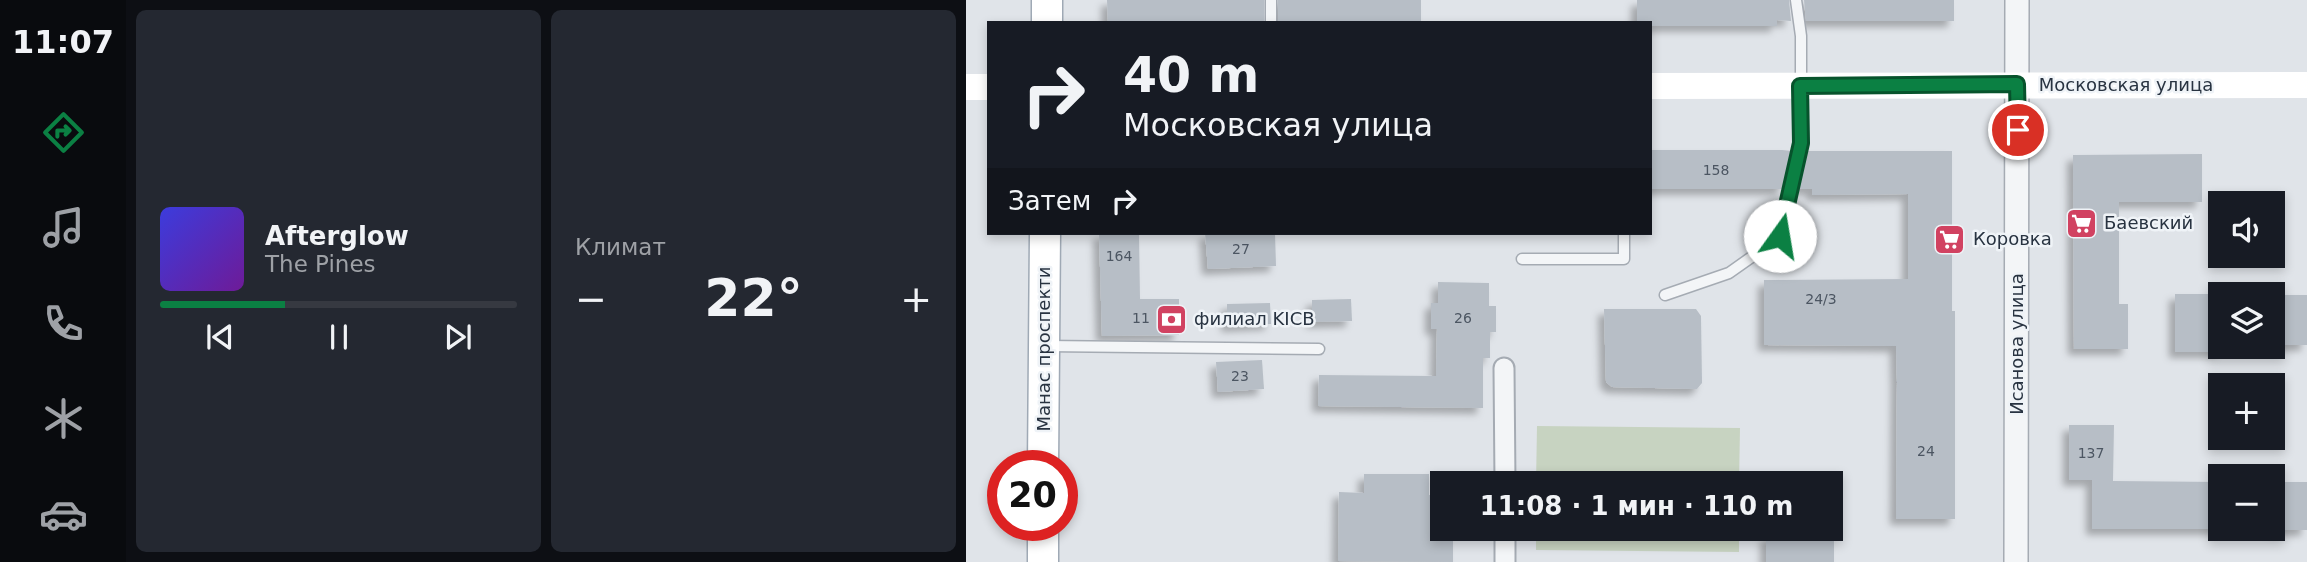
<!DOCTYPE html>
<html lang="ru">
<meta charset="utf-8">
<style>
body{margin:0;font-family:"DejaVu Sans",sans-serif;background:#242831;color:#f1f3f6;height:100vh;display:flex;flex-direction:column;font-size:26px;white-space:nowrap}
*{box-sizing:border-box;margin:0}
p{font-size:23px;color:#9ea1a6}
.icon{flex:none;width:38px;height:38px;fill:none;stroke:currentColor;stroke-width:2;stroke-linecap:round;stroke-linejoin:round}
.map{position:relative;flex:1;overflow:hidden}
.drawer{display:flex;flex-direction:column;gap:10px;padding:10px;background:#0d0f14;width:840px}
.drawer>*{flex:none}
.top-card{position:absolute;left:21px;top:21px;width:665px;height:214px;border-radius:0px;box-shadow:0 4px 10px #0003;background:#171b24;color:#f1f3f6;overflow:hidden}
.fabs{position:absolute;left:1242px;top:191px;display:grid;gap:14px}
.fabs a{display:grid;place-items:center;width:77px;height:77px;border-radius:0px;background:#171b24;box-shadow:0 4px 10px #0003;font-size:35px}
.speed{position:absolute;left:21px;top:450px;display:flex;gap:14px;font-size:35px;font-weight:700;text-align:center}
.speed>*{display:grid;place-content:center;width:91px;height:91px;border-radius:50%;background:#171b24;box-shadow:0 4px 10px #0003;line-height:1}
.speed .limit{border:10px solid #d22;background:#fff;color:#111}
.pin{position:absolute;display:grid;place-items:center;width:60px;height:60px;color:#fff;margin:-30px;border:4px solid #fff;border-radius:50%;box-shadow:0 2px 7px #0007}
.me{position:absolute;width:77px;margin:-38px;rotate:13deg;stroke-linejoin:round;filter:drop-shadow(0 0 5px #0008)}
.turn{display:flex;align-items:center;gap:24px;height:147px;padding:0 21px;font-size:32px}
.turn .icon{width:91px;height:91px;stroke-width:2.5}
.turn b{display:block;font-size:49px;line-height:60px}
.then{display:flex;align-items:center;height:66px;padding:0 21px;background:#0003;gap:14px;font-size:26px}
.big{font-size:52px;font-weight:600;line-height:1.1}
.drawer .widget{flex:1;display:flex;flex-direction:column;justify-content:center;gap:10px;min-width:0;padding:0 24px;border-radius:10px;background:#242831}
.song{display:flex;align-items:center;gap:21px}
.cover{width:84px;height:84px;border-radius:10px;background:linear-gradient(135deg,hsl(240 70% 55%),hsl(280 70% 35%))}
.played{height:7px;border-radius:4px;background:linear-gradient(90deg,#0b8043 35%,#363941 35%)}
.keys{display:flex;justify-content:space-around;direction:ltr}
.heat{display:flex;justify-content:space-between;align-items:center;font-size:38px;direction:ltr}
.drawer .tiles{flex:1;display:grid;gap:10px;grid-template-columns:repeat(2,1fr)}
.trip{position:absolute;left:464px;top:471px;width:413px;height:70px;border-radius:0px;background:#171b24;box-shadow:0 4px 10px #0003;font-weight:600;line-height:70px;text-align:center}
main{display:flex;flex:1;min-height:0}
.menu{display:flex;flex-direction:column;width:126px;justify-content:space-around;align-items:center;background:#090b0e;color:#9ea1a6}
.menu .icon{width:49px;height:49px}
.menu .current{color:#0b8043}
.menu b{font-size:32px;color:#f1f3f6}
.map>svg:first-child{display:block}
.green{fill:#c7d3c1}
.building{fill:#b7bec6;filter:url(#shadow)}
.lines{fill:none;stroke-linecap:round;stroke-linejoin:round}
.service-casing{stroke:#a5abb3;stroke-width:13}
.minor-casing{stroke:#a5abb3;stroke-width:23}
.tertiary-casing{stroke:#a5abb3;stroke-width:26}
.primary-casing{stroke:#9fa9b5;stroke-width:33}
.service{stroke:#f3f5f7;stroke-width:10}
.minor{stroke:#f3f5f7;stroke-width:19}
.tertiary{stroke:#f3f5f7;stroke-width:23}
.secondary{stroke:#fff;stroke-width:26}
.primary{stroke:#fff;stroke-width:30}
.route-casing{stroke:#07532c;stroke-width:18}
.route{stroke:#0b8043;stroke-width:12}
.labels{text-anchor:middle;stroke-width:5;stroke-linejoin:round;paint-order:stroke}
.number-label{font-size:14px;fill:#4c5662}
.street-label{font-size:18px;fill:#283341;stroke:#eff3f7}
.poi-label{font-size:18px;fill:#283341;stroke:#eff3f7;text-anchor:start}
</style>
<main>
<nav class="menu">
<b>11:07</b>
<svg class="icon current" aria-label="directions" viewBox="0 0 24 24"><path d="M12 3l9 9-9 9-9-9zM9 14v-3h6M13 9l2 2-2 2"/></svg>
<svg class="icon" aria-label="music" viewBox="0 0 24 24"><path d="M9 18V5l10-2v13"/><circle cx="6" cy="18" r="3"/><circle cx="16" cy="16" r="3"/></svg>
<svg class="icon" aria-label="phone" viewBox="0 0 24 24"><path d="M5 4h4l2 5-3 2q2 4 5 5l2-3 5 2v4C11 20 4 13 5 4z"/></svg>
<svg class="icon" aria-label="climate" viewBox="0 0 24 24"><path d="M12 3v18M4 7l16 10M4 17L20 7"/></svg>
<svg class="icon" aria-label="car" viewBox="0 0 24 24"><path d="M5 17H2v-5l4-1 3-4h7l3 4 3 1v5h-3M9 17h6M6 11h13"/><circle cx="7" cy="17" r="2"/><circle cx="17" cy="17" r="2"/></svg>
</nav>
<section class="drawer">
<div class="tiles">
<div class="widget">
<div class="song"><i class="cover"></i><div><b>Afterglow</b><p>The Pines</p></div></div>
<div class="played"></div>
<div class="keys"><svg class="icon" aria-label="previous" viewBox="0 0 24 24"><path d="M18 5L8 12l10 7zM5 5v14"/></svg><svg class="icon" aria-label="pause" viewBox="0 0 24 24"><path d="M8 5v14M16 5v14"/></svg><svg class="icon" aria-label="next" viewBox="0 0 24 24"><path d="M6 5l10 7-10 7zM19 5v14"/></svg></div>
</div>
<div class="widget"><p>Климат</p>
<div class="heat"><a>−</a><b class="big">22°</b><a>+</a></div>
</div>
</div>
</section>
<div class="map">
<svg width="1341" height="562" viewBox="0 0 1341 562">
<defs>
<filter id="shadow"><feDropShadow dx="-6" dy="6" stdDeviation="3.5" flood-color="#0004"/></filter>
</defs>
<rect width="100%" height="100%" fill="#e0e4e9"/>
<g class="green">
<polygon points="571,426 774,428 773,483 570,483"/>
<polygon points="570,529 773,529 773,552 570,550"/>
</g>
<g class="building">
<polygon points="141,0 298,0 298,23 142,23"/>
<rect x="312" y="0" width="143" height="23"/>
<polygon points="671,0 823,0 825,21 811,20 811,26 684,26 684,23 671,23"/>
<polygon points="838,0 988,0 988,21 840,21"/>
<polygon points="684,150 816,150 826,151 817,189 684,189"/>
<polygon points="841,151 986,151 986,311 989,311 989,519 930,519 931,382 930,346 798,345 798,280 942,279 942,194 846,195 846,189 832,189"/>
<polygon points="1236,154 1236,202 1153,202 1153,304 1162,304 1162,349 1108,349 1107,155"/>
<polygon points="133,233 173,233 174,299 213,299 213,335 136,336"/>
<polygon points="239,233 309,233 310,266 242,269"/>
<polygon points="472,282 523,283 523,306 530,306 530,332 524,332 524,358 517,358 517,408 352,406 353,375 470,376 471,329 465,329 465,303 472,303"/>
<rect x="1209" y="294" width="46" height="58"/>
<rect x="1307" y="295" width="34" height="50"/>
<polygon points="385,299 386,321 346,322 346,300"/>
<polygon points="304,303 305,324 261,326 261,304"/>
<polygon points="638,309 730,309 735,316 736,383 731,389 646,387 640,382"/>
<polygon points="296,360 298,389 252,392 250,362"/>
<polygon points="1103,425 1148,425 1147,481 1255,482 1255,529 1126,529 1126,480 1103,480"/>
<polygon points="398,474 463,474 463,495 476,496 476,528 487,528 487,562 372,561 373,492 398,493"/>
<rect x="1307" y="482" width="34" height="48"/>
<polygon points="868,533 868,562 800,562 800,535"/>
</g>
<g class="lines">
<defs>
<g id="service">
<polyline points="305,0 305,23"/>
<polyline points="556,259 658,259 658,233"/>
<polyline points="699,295 763,273 814,237 835,143 835,36 830,0"/>
<polyline points="80,346 353,349"/>
</g>
<g id="minor">
<polyline points="538,368 539,483"/>
<polyline points="539,528 539,562"/>
</g>
<polyline id="tertiary" points="1050,562 1051,0"/>
<g id="primary">
<polyline points="81,0 81,23"/>
<polyline points="77,466 79,233"/>
<polyline points="77,562 77,525"/>
</g>
</defs>
<use href="#service" class="service-casing"/>
<use href="#minor" class="minor-casing"/>
<use href="#tertiary" class="tertiary-casing"/>
<use href="#primary" class="primary-casing"/>
<use href="#service" class="service"/>
<use href="#minor" class="minor"/>
<use href="#tertiary" class="tertiary"/>
<g class="secondary">
<polyline points="684,86 1341,85"/>
<polyline points="0,87 23,87"/>
</g>
<use href="#primary" class="primary"/>
</g>
<g class="lines">
<defs>
<polyline id="route" points="814,236 835,143 834,86 1051,84 1052,130"/>
</defs>
<use href="#route" class="route-casing"/>
<use href="#route" class="route"/>
</g>
<defs>
<symbol id="supermarket-square" viewBox="-11 -11 22 22"><rect x="-9" y="-9" width="18" height="18" rx="4" fill="#d14261" stroke="#eff3f7"/><path d="M-6-5.5h2.5l.6 2H6L4.5 2H-2.5L-4.4-4H-6ZM-1.5 3.2a1.3 1.3 0 1 0 .1 0ZM3 3.2a1.3 1.3 0 1 0 .1 0Z" fill="#fff"/></symbol>
<symbol id="bank-square" viewBox="-11 -11 22 22"><rect x="-9" y="-9" width="18" height="18" rx="4" fill="#d14261" stroke="#eff3f7"/><path d="M-6-4H6V4H-6ZM0-2.3a2.3 2.3 0 1 0 0 4.6a2.3 2.3 0 1 0 0-4.6Z" fill="#fff"/></symbol>
</defs>
<g fill-rule="evenodd">
<use href="#supermarket-square" x="1098" y="206" width="35" height="35"/>
<use href="#supermarket-square" x="966" y="222" width="35" height="35"/>
<use href="#bank-square" x="188" y="302" width="35" height="35"/>
</g>
<g class="labels">
<g class="number-label">
<text x="750" y="175">158</text>
<text x="275" y="254">27</text>
<text x="153" y="261">164</text>
<text x="855" y="304">24/3</text>
<text x="175" y="323">11</text>
<text x="497" y="323">26</text>
<text x="274" y="381">23</text>
<text x="960" y="456">24</text>
<text x="1125" y="458">137</text>
</g>
<g class="street-label">
<text x="1160" y="91">Московская улица</text>
<text transform="translate(1051 344) rotate(-90)" y="6">Исанова улица</text>
<text transform="translate(78 349) rotate(-90)" y="6">Манас проспекти</text>
</g>
<g class="poi-label">
<text x="1138" y="229">Баевский</text>
<text x="1007" y="245">Коровка</text>
<text x="228" y="325">филиал KICB</text>
</g>
</g>
</svg>
<div class="fabs">
<a><svg class="icon" aria-label="sound" viewBox="0 0 24 24"><path d="M4 9h4l5-4v14l-5-4H4zM17 9q2 3 0 6"/></svg></a>
<a><svg class="icon" aria-label="layers" viewBox="0 0 24 24"><path d="M12 4l9 5-9 5-9-5zM3 14l9 5 9-5"/></svg></a>
<a>+</a>
<a>−</a>
</div>
<div class="speed"><div class="limit">20</div></div>
<div class="pin" style="left:1052px;top:130px;background:#d93025"><svg class="icon" aria-label="arrive" viewBox="0 0 24 24"><path d="M6 21V4h12l-3 4 3 4H6"/></svg></div>
<svg class="me" style="left:814px;top:236px" viewBox="-20 -20 40 40"><circle r="19" fill="#fff"/><path d="M0-13L10 11 0 6-10 11z" fill="#0b8043"/></svg>
<div class="trip">11:08 · 1 мин · 110 m</div>
<div class="top-card">
<div class="turn"><svg class="icon" aria-label="right" viewBox="0 0 24 24"><path d="M7 20v-9h11M14 6l5 5-5 5"/></svg><div><b>40 m</b>Московская улица</div></div>
<div class="then">Затем<svg class="icon" aria-label="right" viewBox="0 0 24 24"><path d="M7 20v-9h11M14 6l5 5-5 5"/></svg></div>
</div>
</div>
</main>
